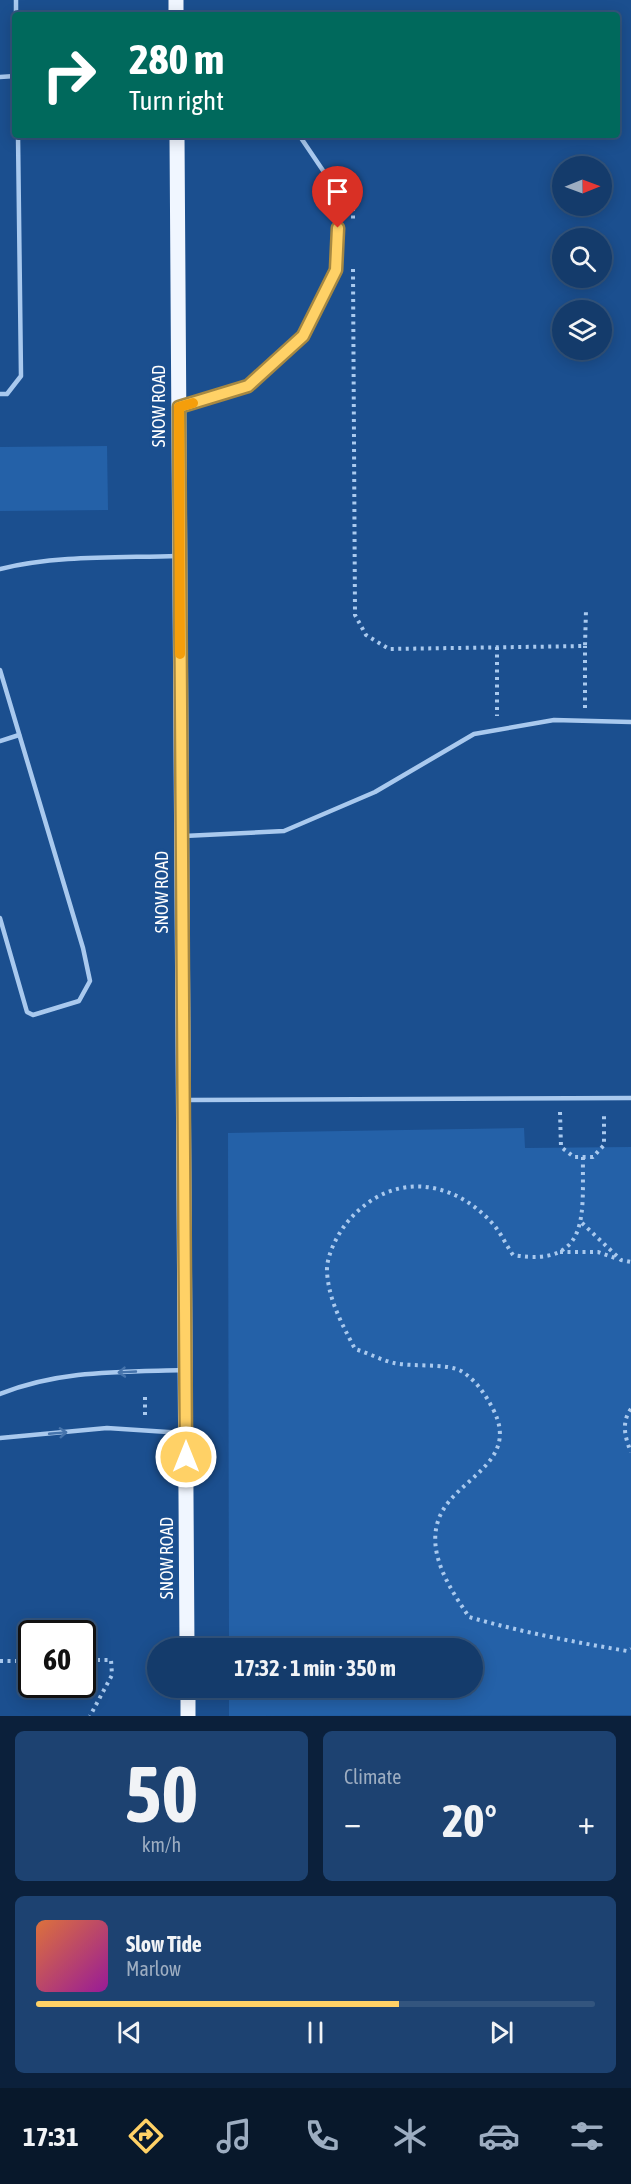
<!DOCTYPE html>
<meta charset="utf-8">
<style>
body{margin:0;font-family:"Asap Condensed",sans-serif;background:#1d4271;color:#f1f3f6;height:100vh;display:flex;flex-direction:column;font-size:22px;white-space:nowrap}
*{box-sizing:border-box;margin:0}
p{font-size:20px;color:#9dadc1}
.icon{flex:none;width:33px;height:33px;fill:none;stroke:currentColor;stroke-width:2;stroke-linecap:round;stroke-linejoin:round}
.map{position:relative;height:1716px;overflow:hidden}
.sheet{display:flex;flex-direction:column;gap:15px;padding:15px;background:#0b203b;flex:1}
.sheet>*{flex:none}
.top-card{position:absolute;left:12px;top:12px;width:608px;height:126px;border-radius:6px;box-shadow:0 3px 15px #0003,0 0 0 2px #33557e;background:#00695c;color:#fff;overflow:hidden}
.needle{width:39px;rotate:89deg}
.controls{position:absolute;left:552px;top:156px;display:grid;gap:12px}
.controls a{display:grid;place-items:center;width:60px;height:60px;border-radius:50%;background:#143b6b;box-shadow:0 3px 15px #0003,0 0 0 2px #33557e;font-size:30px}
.speed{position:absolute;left:18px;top:1620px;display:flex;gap:12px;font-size:30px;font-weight:700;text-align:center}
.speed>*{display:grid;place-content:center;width:78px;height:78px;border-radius:50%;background:#143b6b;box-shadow:0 3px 15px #0003,0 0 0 2px #33557e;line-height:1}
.speed .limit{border:3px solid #111;border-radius:9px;background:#fff;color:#111}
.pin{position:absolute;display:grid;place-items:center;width:51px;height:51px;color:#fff;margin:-62px -26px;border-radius:50% 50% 50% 0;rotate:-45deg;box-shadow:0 0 6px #0007}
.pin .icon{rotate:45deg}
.me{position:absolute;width:66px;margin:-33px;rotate:0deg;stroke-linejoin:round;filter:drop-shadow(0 0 4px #0008)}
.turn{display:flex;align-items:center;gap:21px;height:126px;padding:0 18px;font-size:27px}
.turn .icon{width:78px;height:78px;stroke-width:2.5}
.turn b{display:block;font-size:42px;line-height:51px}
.big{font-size:45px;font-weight:700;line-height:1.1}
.sheet .widget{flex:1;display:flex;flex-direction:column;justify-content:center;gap:9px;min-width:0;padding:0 21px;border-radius:9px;background:#1d4271}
.sheet .dial{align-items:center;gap:0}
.dial b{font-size:78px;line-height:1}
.song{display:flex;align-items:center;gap:18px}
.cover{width:72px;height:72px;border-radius:9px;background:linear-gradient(135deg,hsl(20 70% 55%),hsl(300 70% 35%))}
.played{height:6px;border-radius:3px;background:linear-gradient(90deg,#ffd166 65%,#33557e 65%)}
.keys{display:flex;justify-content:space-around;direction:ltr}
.heat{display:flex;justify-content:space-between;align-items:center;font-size:33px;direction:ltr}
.sheet .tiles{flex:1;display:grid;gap:15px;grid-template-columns:1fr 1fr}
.widget:last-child{grid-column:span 2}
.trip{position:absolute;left:147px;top:1638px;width:336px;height:60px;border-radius:30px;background:#143b6b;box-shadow:0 3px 15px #0003,0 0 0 2px #33557e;font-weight:700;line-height:60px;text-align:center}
.dock{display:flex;height:96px;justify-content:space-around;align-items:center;background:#08182b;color:#9dadc1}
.dock .icon{width:42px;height:42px}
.dock .selected{color:#ffd166}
.dock b{font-size:27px;color:#f1f3f6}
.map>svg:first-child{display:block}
.green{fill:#2461a8}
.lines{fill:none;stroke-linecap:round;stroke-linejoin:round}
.path{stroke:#a9c9ee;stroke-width:4;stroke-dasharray:3 4.5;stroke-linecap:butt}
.lane{stroke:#a9c9ee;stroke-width:4.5}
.primary{stroke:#f0f6ff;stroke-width:15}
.oneway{stroke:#4674ac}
.route-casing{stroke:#a68842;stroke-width:15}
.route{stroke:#ffd166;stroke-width:10}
.slow{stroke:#f59e0b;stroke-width:10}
.labels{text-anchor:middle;stroke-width:6;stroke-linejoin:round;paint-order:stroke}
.street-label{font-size:18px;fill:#fff;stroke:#1b4f8f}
</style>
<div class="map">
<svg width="631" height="1716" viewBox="0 0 631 1716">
<rect width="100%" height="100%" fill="#1b4f8f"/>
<g class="green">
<polygon points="107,446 108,510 0,511 0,447"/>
<polygon points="524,1128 525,1148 631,1147 631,1715 229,1716 229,1688 472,1688 472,1648 229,1648 228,1133"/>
</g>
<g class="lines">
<g class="path">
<polyline points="353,193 353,219"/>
<polyline points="353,269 355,615 366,635 389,649 585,646 586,610"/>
<polyline points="497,647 497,716"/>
<polyline points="585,708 585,646"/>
<polyline points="560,1112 561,1147 574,1157 593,1157 604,1145 604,1112"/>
<path d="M583 1157C582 1212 592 1268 513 1255 506 1245 501 1233 493 1224 452 1178 392 1172 350 1219 339 1231 326 1255 327 1272 329 1301 342 1324 355 1349 368 1353 381 1360 394 1363 411 1367 447 1363 461 1371 476 1380 485 1394 493 1409 522 1465 451 1479 438 1521 427 1555 451 1590 469 1617 521 1632 574 1642 627 1651L631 1649"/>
<polyline points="582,1223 621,1260 631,1262"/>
<polyline points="560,1252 598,1252 618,1259"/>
<polyline points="145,1397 145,1415"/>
<path d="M631 1409C621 1422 625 1438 631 1452"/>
<polyline points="82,1660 111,1660 112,1675 90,1716"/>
<polyline points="0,1661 32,1661"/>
</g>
<g class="lane">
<polyline points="16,0 16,15"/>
<polyline points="0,77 15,76"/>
<polyline points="0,394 7,394 21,376 18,135"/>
<polyline points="181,406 248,386 303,336 336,270 338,228 324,172 299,135"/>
<path d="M0 569C58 555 118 558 177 556"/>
<polyline points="0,670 83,948 90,981 79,1001 33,1015 27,1012 0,918"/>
<polyline points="0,741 19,735"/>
<polyline points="184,836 284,831 375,792 474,734 554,720 631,722"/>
<polyline points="187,1100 631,1098"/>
<path d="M0 1394C59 1370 120 1372 183 1370"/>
<polyline points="0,1438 107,1428 183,1433"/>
</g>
<g class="primary">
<polyline points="176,0 176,15"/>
<polyline points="177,135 187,1648"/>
<polyline points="188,1688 188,1716"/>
</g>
</g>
<defs><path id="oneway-shaft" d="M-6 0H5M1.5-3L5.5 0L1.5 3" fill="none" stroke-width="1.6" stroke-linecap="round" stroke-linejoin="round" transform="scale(1.5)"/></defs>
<g class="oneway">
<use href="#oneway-shaft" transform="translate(127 1372) rotate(177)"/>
<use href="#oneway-shaft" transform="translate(58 1433) rotate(-5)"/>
</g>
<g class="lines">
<defs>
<polyline id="route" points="186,1457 179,407 248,386 303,336 336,270 338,228"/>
</defs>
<use href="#route" class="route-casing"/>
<use href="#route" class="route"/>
<polyline class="slow" points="180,654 179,407 193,403"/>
</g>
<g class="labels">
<g class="street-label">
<text transform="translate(159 406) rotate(-90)" y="6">SNOW ROAD</text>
<text transform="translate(162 892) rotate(-90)" y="6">SNOW ROAD</text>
<text transform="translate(167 1558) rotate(-90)" y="6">SNOW ROAD</text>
</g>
</g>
</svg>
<div class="controls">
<a><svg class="needle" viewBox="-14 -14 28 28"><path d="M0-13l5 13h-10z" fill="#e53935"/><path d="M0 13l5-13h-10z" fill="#9dadc1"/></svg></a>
<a><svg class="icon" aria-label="search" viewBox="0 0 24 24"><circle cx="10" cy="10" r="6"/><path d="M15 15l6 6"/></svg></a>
<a><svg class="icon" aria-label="layers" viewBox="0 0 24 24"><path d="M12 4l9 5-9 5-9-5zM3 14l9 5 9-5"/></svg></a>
</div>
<div class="speed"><div class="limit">60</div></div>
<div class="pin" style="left:338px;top:228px;background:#d93025"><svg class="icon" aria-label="arrive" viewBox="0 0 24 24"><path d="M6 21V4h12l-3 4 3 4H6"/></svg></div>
<svg class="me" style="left:186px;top:1457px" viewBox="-20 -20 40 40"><circle r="17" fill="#ffd166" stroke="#fff" stroke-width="3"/><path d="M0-11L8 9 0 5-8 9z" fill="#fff"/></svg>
<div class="trip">17:32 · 1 min · 350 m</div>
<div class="top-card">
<div class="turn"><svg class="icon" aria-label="right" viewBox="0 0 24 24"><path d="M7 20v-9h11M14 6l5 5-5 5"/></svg><div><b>280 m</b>Turn right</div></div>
</div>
</div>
<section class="sheet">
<div class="tiles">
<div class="widget dial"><b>50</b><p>km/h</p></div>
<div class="widget"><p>Climate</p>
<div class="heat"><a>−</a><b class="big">20°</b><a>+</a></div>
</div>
<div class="widget">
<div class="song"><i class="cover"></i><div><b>Slow Tide</b><p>Marlow</p></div></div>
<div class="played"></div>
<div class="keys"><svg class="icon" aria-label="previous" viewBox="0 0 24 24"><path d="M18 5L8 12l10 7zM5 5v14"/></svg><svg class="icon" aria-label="pause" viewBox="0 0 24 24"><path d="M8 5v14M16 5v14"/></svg><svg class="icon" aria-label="next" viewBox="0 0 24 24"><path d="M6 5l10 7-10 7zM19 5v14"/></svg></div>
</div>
</div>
</section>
<nav class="dock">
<b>17:31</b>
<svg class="icon selected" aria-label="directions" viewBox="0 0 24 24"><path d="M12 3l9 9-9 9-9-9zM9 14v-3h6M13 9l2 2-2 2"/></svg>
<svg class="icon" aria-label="music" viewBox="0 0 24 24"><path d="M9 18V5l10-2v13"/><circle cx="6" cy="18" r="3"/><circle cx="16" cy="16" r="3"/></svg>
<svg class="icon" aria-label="phone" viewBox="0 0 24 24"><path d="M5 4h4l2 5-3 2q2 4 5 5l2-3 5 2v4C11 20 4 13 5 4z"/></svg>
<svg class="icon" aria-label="climate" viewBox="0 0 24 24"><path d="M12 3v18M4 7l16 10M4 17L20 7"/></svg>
<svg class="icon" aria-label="car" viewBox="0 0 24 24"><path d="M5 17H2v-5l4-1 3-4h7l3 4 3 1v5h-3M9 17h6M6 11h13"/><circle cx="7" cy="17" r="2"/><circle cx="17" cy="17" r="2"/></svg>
<svg class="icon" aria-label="filters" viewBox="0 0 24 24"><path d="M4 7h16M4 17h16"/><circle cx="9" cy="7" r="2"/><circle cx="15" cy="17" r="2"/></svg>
</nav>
